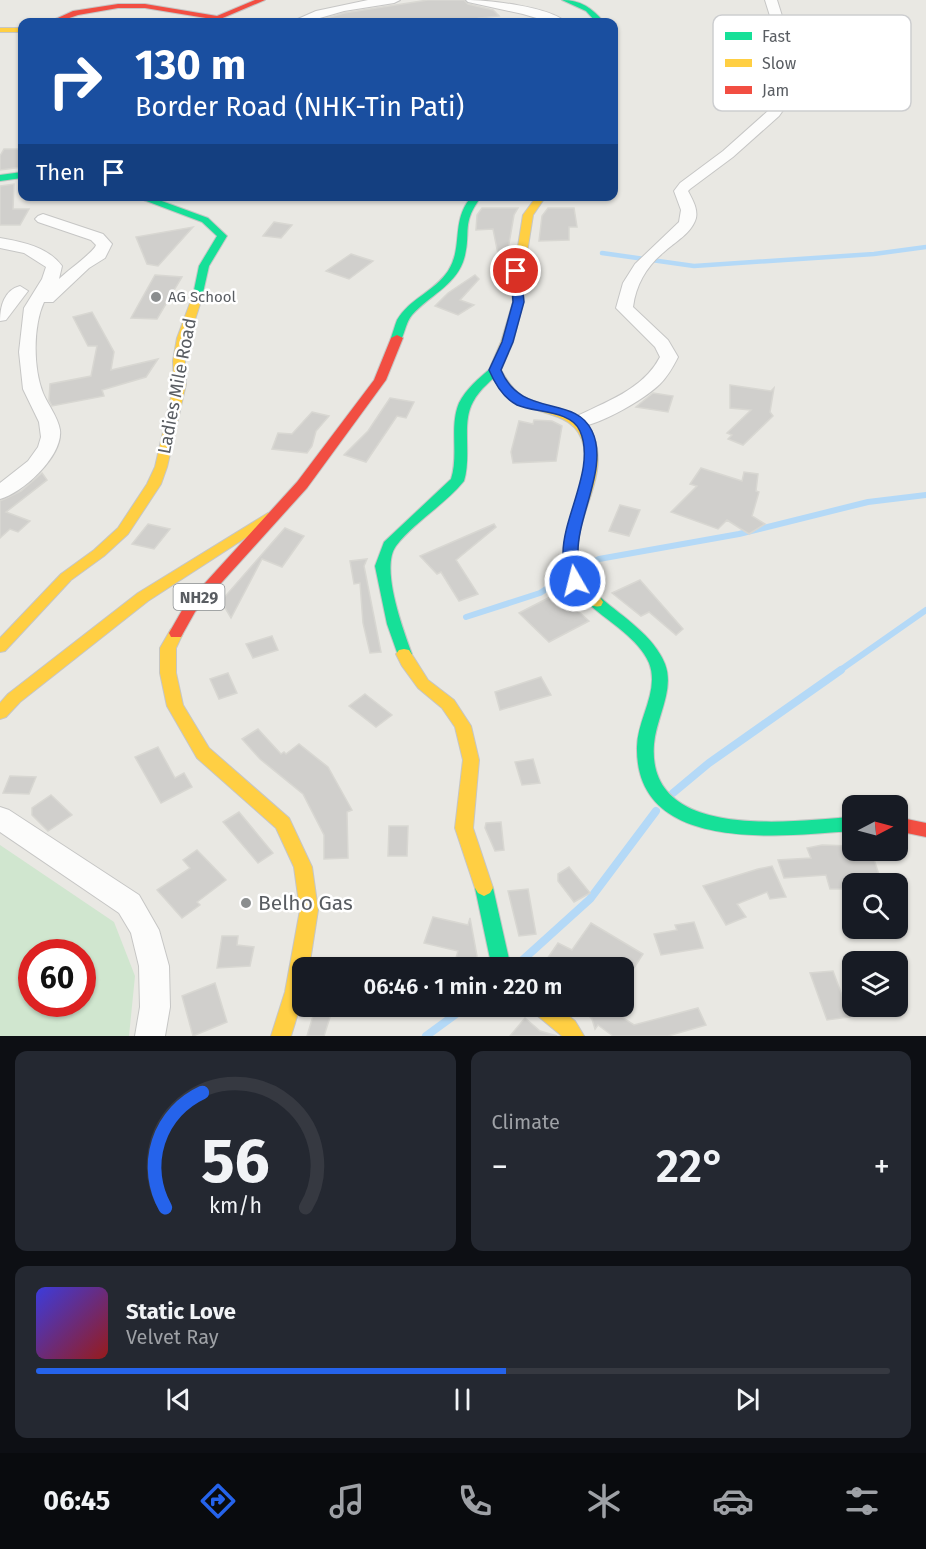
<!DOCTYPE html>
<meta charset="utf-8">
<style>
body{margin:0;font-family:"Fira Sans",sans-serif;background:#242831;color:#f1f3f6;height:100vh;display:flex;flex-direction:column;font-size:22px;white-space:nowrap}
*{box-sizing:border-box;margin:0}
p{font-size:20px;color:#9ea1a6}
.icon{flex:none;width:33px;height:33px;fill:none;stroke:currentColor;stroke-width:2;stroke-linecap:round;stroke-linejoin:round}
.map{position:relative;height:1036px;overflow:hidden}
.sheet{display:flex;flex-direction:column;gap:15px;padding:15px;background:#0d0f14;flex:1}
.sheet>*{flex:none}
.top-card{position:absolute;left:18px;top:18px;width:600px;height:183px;border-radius:12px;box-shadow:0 2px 4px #0004;background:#1a4fa0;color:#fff;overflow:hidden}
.needle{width:39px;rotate:84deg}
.buttons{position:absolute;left:842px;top:795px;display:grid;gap:12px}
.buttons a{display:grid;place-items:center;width:66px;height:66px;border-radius:12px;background:#171b24;box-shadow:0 2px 4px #0004;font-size:30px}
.speed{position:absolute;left:18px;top:939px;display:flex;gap:12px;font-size:30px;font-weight:700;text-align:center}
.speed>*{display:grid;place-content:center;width:78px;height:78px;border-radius:50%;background:#171b24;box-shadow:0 2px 4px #0004;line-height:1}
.speed .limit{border:9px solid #d22;background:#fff;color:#111}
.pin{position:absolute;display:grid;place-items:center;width:51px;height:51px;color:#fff;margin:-26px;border:3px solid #fff;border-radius:50%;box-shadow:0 2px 6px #0007}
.me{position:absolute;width:66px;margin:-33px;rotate:352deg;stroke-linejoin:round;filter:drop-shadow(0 0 4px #0008)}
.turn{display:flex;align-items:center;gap:21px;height:126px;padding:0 18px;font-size:27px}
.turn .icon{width:78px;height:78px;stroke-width:2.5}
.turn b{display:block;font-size:42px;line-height:51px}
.then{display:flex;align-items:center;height:57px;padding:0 18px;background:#0003;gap:12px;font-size:22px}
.big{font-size:45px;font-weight:600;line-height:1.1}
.sheet .tile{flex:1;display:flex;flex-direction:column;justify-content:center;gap:9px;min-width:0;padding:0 21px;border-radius:12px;background:#242831}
.sheet .dial{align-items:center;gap:0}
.dial svg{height:156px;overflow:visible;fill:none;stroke:#363941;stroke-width:7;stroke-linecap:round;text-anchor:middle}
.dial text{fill:#f1f3f6;stroke:none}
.song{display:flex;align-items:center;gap:18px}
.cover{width:72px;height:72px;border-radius:9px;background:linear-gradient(135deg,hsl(240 70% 55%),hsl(0 70% 35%))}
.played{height:6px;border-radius:3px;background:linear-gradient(90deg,#2563eb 55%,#363941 55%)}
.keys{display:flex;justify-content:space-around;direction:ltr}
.heat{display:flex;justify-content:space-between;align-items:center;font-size:33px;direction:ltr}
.sheet .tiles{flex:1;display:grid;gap:15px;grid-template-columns:1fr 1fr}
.tile:last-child{grid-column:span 2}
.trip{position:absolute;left:292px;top:957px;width:342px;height:60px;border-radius:12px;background:#171b24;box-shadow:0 2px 4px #0004;font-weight:600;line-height:60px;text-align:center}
.tab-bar{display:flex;height:96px;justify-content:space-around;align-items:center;background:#090b0e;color:#9ea1a6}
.tab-bar .icon{width:42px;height:42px}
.tab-bar .on{color:#2563eb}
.tab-bar b{font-size:27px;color:#f1f3f6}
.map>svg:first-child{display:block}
.green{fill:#d0e6cf;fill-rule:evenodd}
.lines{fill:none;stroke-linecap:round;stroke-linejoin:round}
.stream-far2{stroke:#b4d9f7;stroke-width:4.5}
.stream-far1{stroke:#b4d9f7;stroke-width:6}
.stream{stroke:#b4d9f7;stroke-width:8}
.building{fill:#d0cfcc;stroke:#d8d7d2;stroke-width:1.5}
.street-casing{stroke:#c6c6c5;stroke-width:2}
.fast-casing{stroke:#c6c6c5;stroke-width:2}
.slow-casing{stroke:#c6c6c5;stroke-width:2}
.jam-casing{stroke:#c6c6c5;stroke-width:2}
.street{fill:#fcfcfb;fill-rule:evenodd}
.fast{fill:#16e098;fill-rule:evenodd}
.slow{fill:#ffcf43;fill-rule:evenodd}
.jam{fill:#f24e42;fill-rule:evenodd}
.route{fill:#2563eb;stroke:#184099;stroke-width:1.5}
.poi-dot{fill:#8b8e8f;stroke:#fff;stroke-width:2}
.labels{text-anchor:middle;stroke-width:5;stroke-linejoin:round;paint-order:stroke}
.far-poi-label{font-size:15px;fill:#595d62;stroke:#fff;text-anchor:start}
.shield{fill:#fff;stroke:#8b8e91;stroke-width:1.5}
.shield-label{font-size:16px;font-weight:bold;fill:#595d62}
.street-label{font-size:18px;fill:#595d62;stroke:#fff}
.near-poi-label{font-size:21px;fill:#595d62;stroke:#fff;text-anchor:start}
.key{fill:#fff;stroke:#cdced0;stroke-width:1.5}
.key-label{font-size:16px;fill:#595d62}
</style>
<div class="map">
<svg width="926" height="1036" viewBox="0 0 926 1036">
<rect width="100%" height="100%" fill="#e9e8e3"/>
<path class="green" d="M0 845 114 922 135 976 129 1036H0ZM32 952H82V1004H32Z"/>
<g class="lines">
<polyline class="stream-far2" points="602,253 694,266 874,254 926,247"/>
<g class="stream-far1">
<polyline points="582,568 599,559 739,534 868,502 926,495"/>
<polyline points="466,617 540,593 565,577"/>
<polyline points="839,671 926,610"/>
</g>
<g class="stream">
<polyline points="673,793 709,763 841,670"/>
<polyline points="517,965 590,899 656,811"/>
<polyline points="426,1036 467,1006"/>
</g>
</g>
<g class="building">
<polygon points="428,0 464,0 468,4 493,10 499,16 479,18 483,22 455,22 453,20 423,22 313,22 344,13"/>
<polygon points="4,149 22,149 22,167 0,170 0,156"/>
<polygon points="14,184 13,209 29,209 20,225 0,225 0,186"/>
<polygon points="482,208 518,208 514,215 507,255 498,254 493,229 476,230 477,215"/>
<polygon points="548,208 574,208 577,227 569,227 569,240 539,241 542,216"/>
<polygon points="274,222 292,225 281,238 263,236"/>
<polygon points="193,227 158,266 147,264 136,237"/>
<polygon points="351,254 373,261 349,279 326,271"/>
<polygon points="155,275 182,277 157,319 131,318"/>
<polygon points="475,275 479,279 460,300 474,305 458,315 435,306 448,293"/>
<polygon points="92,312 114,352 111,370 158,359 146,377 102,390 104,396 52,406 49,400 50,384 91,376 97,346 88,346 73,317"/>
<polygon points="730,385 771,391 774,388 770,412 773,416 743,445 728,439 732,435 727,433 751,410 730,408"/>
<polygon points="653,393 673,396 668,412 636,407"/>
<polygon points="390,398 414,402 406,418 397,416 366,462 344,455 368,431"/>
<polygon points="312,412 329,416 316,431 312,446 307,453 272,449 278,433 292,434"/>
<polygon points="534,420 552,421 562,426 556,461 513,463 511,452 519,421 533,424"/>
<polygon points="701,468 742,481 744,472 758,474 756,491 759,492 752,516 765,524 749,534 727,520 718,529 671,512 697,486 690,484"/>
<polygon points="42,473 47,480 6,512 30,521 18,532 10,529 0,538 0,501 21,491"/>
<polygon points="620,505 640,510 629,536 609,531"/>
<polygon points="148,524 170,529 154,549 132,544"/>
<polygon points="494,524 496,527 456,560 478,594 459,601 441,572 437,574 420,556"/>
<polygon points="285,528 304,536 282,567 262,559 231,618 221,601"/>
<polygon points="367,559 364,566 381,652 370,653 363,623 360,583 354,584 350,561"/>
<polygon points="640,580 683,629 676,635 649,612 641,616 612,593"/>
<polygon points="558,593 589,621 549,642 519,613"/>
<polygon points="272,636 278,650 253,658 246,644"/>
<polygon points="228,673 237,693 219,699 210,679"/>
<polygon points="541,677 551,695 500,710 495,692"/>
<polygon points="365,694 392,715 376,727 349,706"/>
<polygon points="258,729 281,754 284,752 286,754 299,744 328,767 352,810 347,812 348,858 324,859 324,835 303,794 260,759 242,739"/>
<polygon points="158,747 175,778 184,773 192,787 161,803 135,757"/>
<polygon points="533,759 540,783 522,785 515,762"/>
<polygon points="10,776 36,777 29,794 3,793"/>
<polygon points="51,795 72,815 48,831 32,815 32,808"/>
<polygon points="239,812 273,853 258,863 223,822"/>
<polygon points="501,822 504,850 495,851 485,828 486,823"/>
<polygon points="389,826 408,826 407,856 388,856"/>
<polygon points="822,845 852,846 852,850 871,850 882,884 852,884 852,889 830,889 826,875 784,878 778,860 811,858 807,848"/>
<polygon points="197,850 226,880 197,902 200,905 182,918 157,890 190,868 183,860"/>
<polygon points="772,866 786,897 770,899 767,892 737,904 746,917 726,925 703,886 758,869"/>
<polygon points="569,867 590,893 574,902 558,881 558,874"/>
<polygon points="528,889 536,934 519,936 508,891"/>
<polygon points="433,917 468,925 470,918 477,956 474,963 456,958 458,951 424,943"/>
<polygon points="694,922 703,948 661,955 654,934 677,930 675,925"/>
<polygon points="591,923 643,954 634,968 561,968 547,959 558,943 572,950"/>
<polygon points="222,936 238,936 237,945 254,947 250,966 217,968"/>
<polygon points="833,971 850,1017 827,1020 810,973"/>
<polygon points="215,983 227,1022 193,1036 182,996"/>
<polygon points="316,1006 331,1006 329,1014 331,1014 324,1036 307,1036"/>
<polygon points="579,1006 605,1006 634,1025 698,1008 706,1025 668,1036 613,1036 598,1025 595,1029 592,1019"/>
<polygon points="525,1018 540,1031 557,1036 510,1036"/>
</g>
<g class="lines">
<defs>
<g id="street">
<polygon points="368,0 400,0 394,3 344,11 306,22 291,22 316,11"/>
<path d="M466 0C490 0 549 7 566 22H550L523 14 468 2Z"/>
<path d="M765 0H777L782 16 817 69 793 96 779 116 733 157 690 189 688 191C692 199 698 208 696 218 692 233 675 242 664 252 647 266 636 284 633 307L668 340 678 357C673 367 668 376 660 384 646 398 592 431 573 426L570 422 573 418C605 402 643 390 660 357L655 347 616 308 623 283 635 264 679 222 681 210 674 191 680 183 723 151 769 110 783 90 805 69 770 16Z"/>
<path d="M43 214 103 234 112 244 105 258 89 268 53 302H44C33 326 33 368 43 393 48 405 58 417 60 430 63 456 23 493 0 499V483L28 461 38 447 41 437 39 422 23 389 19 352 24 308 42 279 46 267 24 253 0 248V238C23 242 48 247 62 266L59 279C67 271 94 252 96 245L91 240 38 222 35 219 38 216Z"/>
<path d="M20 286 28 291 6 320 0 321C0 307 4 290 20 286Z"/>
<polygon points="0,807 9,810 139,895 159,930 169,966 170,1007 165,1036 135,1036 140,1007 139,966 131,933 119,913 0,832"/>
</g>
<g id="fast">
<path d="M562 0C581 0 592 8 604 22H596L586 11Z"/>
<polygon points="22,172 22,178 0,181 0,175"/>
<polygon points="133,196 148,196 208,218 227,236 209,266 202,297 198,298 193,295 199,266 217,236 202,222"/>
<path d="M472 196H482C459 225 473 233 463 262 454 286 429 296 412 315 406 322 405 332 401 340H393L391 338C393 332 395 325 397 320 409 299 435 291 448 271 464 246 450 221 472 196Z"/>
<path d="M495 366 501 370C492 381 480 388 473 402 461 423 472 456 464 481 445 505 414 522 396 546 380 568 403 629 412 654L409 658H399L387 624 375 566 384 542 451 479C459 455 449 427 459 403 466 389 479 378 491 368Z"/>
<path d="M596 597 601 598C623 617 654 636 665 664 675 690 656 718 654 744 646 842 792 821 852 817V831C782 836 635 855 637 747 637 719 660 691 649 663 639 639 609 622 591 606L589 602 591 598Z"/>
<polygon points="484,880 490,883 493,888 511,968 492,968 475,888 478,883"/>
</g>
<g id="slow">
<rect x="0" y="28" width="22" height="4"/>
<path d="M537 196H546L533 215 526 259 521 271 523 302 513 342 501 370C506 379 512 389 521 395 545 411 583 405 594 437 610 481 570 520 579 564 582 580 595 589 603 602L601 606C592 608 589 603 583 596 537 543 594 502 584 447 577 409 536 417 511 399 501 392 495 380 489 370L501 342 513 302 511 271 516 259 523 215Z"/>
<polygon points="198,292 203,295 189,338 185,361 186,384 167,467 161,484 128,534 104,556 71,580 5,651 0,652 0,638 61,574 94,550 118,528 147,484 155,467 174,384 173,361 177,338 193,295"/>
<polygon points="268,513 273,514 275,517 273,520 148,601 20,702 6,717 0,719 0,703 8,694 138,593"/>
<polygon points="176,628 181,629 183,633 176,648 176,673 183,705 209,748 289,818 312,867 318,910 309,968 303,968 303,997 291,1036 271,1036 285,992 300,910 294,867 276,828 197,758 167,706 160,673 160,648 171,629"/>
<polygon points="404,649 409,650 428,680 454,700 471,726 479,760 473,828 493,888 490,893 484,896 478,893 475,888 455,828 463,760 455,727 442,708 418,688 402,666 396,654 399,650"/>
<polygon points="530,1006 556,1006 575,1021 584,1036 562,1036 533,1012"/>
</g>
<g id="jam">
<polygon points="255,0 265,0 218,20 145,8 118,8 78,15 58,22 49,22 73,11 118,4 145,4 217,16"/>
<polygon points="397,335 403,338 386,380 307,488 195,612 181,637 171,637 169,633 185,605 297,482 374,380 391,338"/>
<polygon points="897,817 926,823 926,837 897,831"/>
</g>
</defs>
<use href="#street" class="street-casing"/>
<use href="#fast" class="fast-casing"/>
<use href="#slow" class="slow-casing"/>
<use href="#jam" class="jam-casing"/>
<use href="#street" class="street"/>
<use href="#fast" class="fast"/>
<use href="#slow" class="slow"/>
<use href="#jam" class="jam"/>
</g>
<path class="route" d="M516 268 521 271 524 302 513 342 501 370C521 419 575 394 592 431 609 466 577 516 578 553 578 562 580 572 582 581L575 586 567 581C566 572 563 562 563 553 563 516 596 467 580 431 571 410 535 413 517 405 503 398 495 384 489 370L502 342 513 302 511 271Z"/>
<g class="poi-dot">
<circle cx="156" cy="297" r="6"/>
<circle cx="246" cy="903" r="6"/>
</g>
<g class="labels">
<g class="far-poi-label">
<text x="168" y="302">AG School</text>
</g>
<rect class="shield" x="173.5" y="584" width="51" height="26" rx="4.5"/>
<g class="shield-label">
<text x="199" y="603">NH29</text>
</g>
<g class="street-label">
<text transform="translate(177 386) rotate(-79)" y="6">Ladies Mile Road</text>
</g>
<g class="near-poi-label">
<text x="258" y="910">Belho Gas</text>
</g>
</g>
<rect x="713" y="15" width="198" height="96" rx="9" class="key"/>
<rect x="725" y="32" width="27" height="8" fill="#16e098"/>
<rect x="725" y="59" width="27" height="8" fill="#ffcf43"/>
<rect x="725" y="86" width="27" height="8" fill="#f24e42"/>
<g class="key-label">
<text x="762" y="42">Fast</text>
<text x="762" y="69">Slow</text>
<text x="762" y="96">Jam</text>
</g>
</svg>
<div class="buttons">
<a><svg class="needle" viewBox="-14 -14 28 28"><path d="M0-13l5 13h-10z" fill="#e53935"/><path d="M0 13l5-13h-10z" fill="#9ea1a6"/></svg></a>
<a><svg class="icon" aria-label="search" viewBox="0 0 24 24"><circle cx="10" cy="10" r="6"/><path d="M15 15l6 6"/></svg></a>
<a><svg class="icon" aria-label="layers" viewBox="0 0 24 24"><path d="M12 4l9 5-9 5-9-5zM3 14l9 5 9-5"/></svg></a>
</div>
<div class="speed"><div class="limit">60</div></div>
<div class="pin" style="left:516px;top:271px;background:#d93025"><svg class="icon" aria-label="arrive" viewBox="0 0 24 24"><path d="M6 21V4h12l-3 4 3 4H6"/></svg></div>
<svg class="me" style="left:575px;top:581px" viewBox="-20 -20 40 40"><circle r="17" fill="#2563eb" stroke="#fff" stroke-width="3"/><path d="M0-11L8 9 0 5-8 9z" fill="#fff"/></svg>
<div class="trip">06:46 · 1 min · 220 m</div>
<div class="top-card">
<div class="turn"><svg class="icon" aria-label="right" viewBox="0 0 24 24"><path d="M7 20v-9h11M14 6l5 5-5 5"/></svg><div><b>130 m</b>Border Road (NHK-Tin Pati)</div></div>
<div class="then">Then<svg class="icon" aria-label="arrive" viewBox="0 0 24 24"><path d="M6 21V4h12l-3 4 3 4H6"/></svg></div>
</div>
</div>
<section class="sheet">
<div class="tiles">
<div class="tile dial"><svg viewBox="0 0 100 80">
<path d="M14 69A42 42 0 1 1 86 69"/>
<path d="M14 69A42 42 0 0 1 33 10" stroke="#2563eb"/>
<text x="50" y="56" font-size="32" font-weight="700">56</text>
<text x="50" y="72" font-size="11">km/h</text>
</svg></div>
<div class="tile"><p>Climate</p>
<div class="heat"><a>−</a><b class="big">22°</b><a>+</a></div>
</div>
<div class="tile">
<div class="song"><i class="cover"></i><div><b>Static Love</b><p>Velvet Ray</p></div></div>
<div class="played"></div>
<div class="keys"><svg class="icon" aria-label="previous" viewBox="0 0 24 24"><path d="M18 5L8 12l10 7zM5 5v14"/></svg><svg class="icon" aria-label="pause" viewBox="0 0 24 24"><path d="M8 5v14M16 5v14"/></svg><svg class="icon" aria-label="next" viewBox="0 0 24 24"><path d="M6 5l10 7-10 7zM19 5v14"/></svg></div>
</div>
</div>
</section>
<nav class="tab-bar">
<b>06:45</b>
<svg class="icon on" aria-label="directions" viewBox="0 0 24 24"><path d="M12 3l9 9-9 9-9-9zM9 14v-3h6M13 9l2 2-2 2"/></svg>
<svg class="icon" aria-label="music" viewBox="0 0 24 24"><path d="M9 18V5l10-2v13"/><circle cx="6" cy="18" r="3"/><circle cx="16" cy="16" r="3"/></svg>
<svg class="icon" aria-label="phone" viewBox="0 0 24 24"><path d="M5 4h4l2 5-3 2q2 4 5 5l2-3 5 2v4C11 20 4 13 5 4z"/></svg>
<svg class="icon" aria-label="climate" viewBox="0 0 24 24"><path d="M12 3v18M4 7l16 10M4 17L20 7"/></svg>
<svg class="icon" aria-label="car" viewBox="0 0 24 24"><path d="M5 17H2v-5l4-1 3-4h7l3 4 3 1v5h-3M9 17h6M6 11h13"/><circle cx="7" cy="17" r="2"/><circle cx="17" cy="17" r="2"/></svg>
<svg class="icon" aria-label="filters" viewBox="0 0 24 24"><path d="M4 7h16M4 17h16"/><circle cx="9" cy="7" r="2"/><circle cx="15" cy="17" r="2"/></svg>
</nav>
